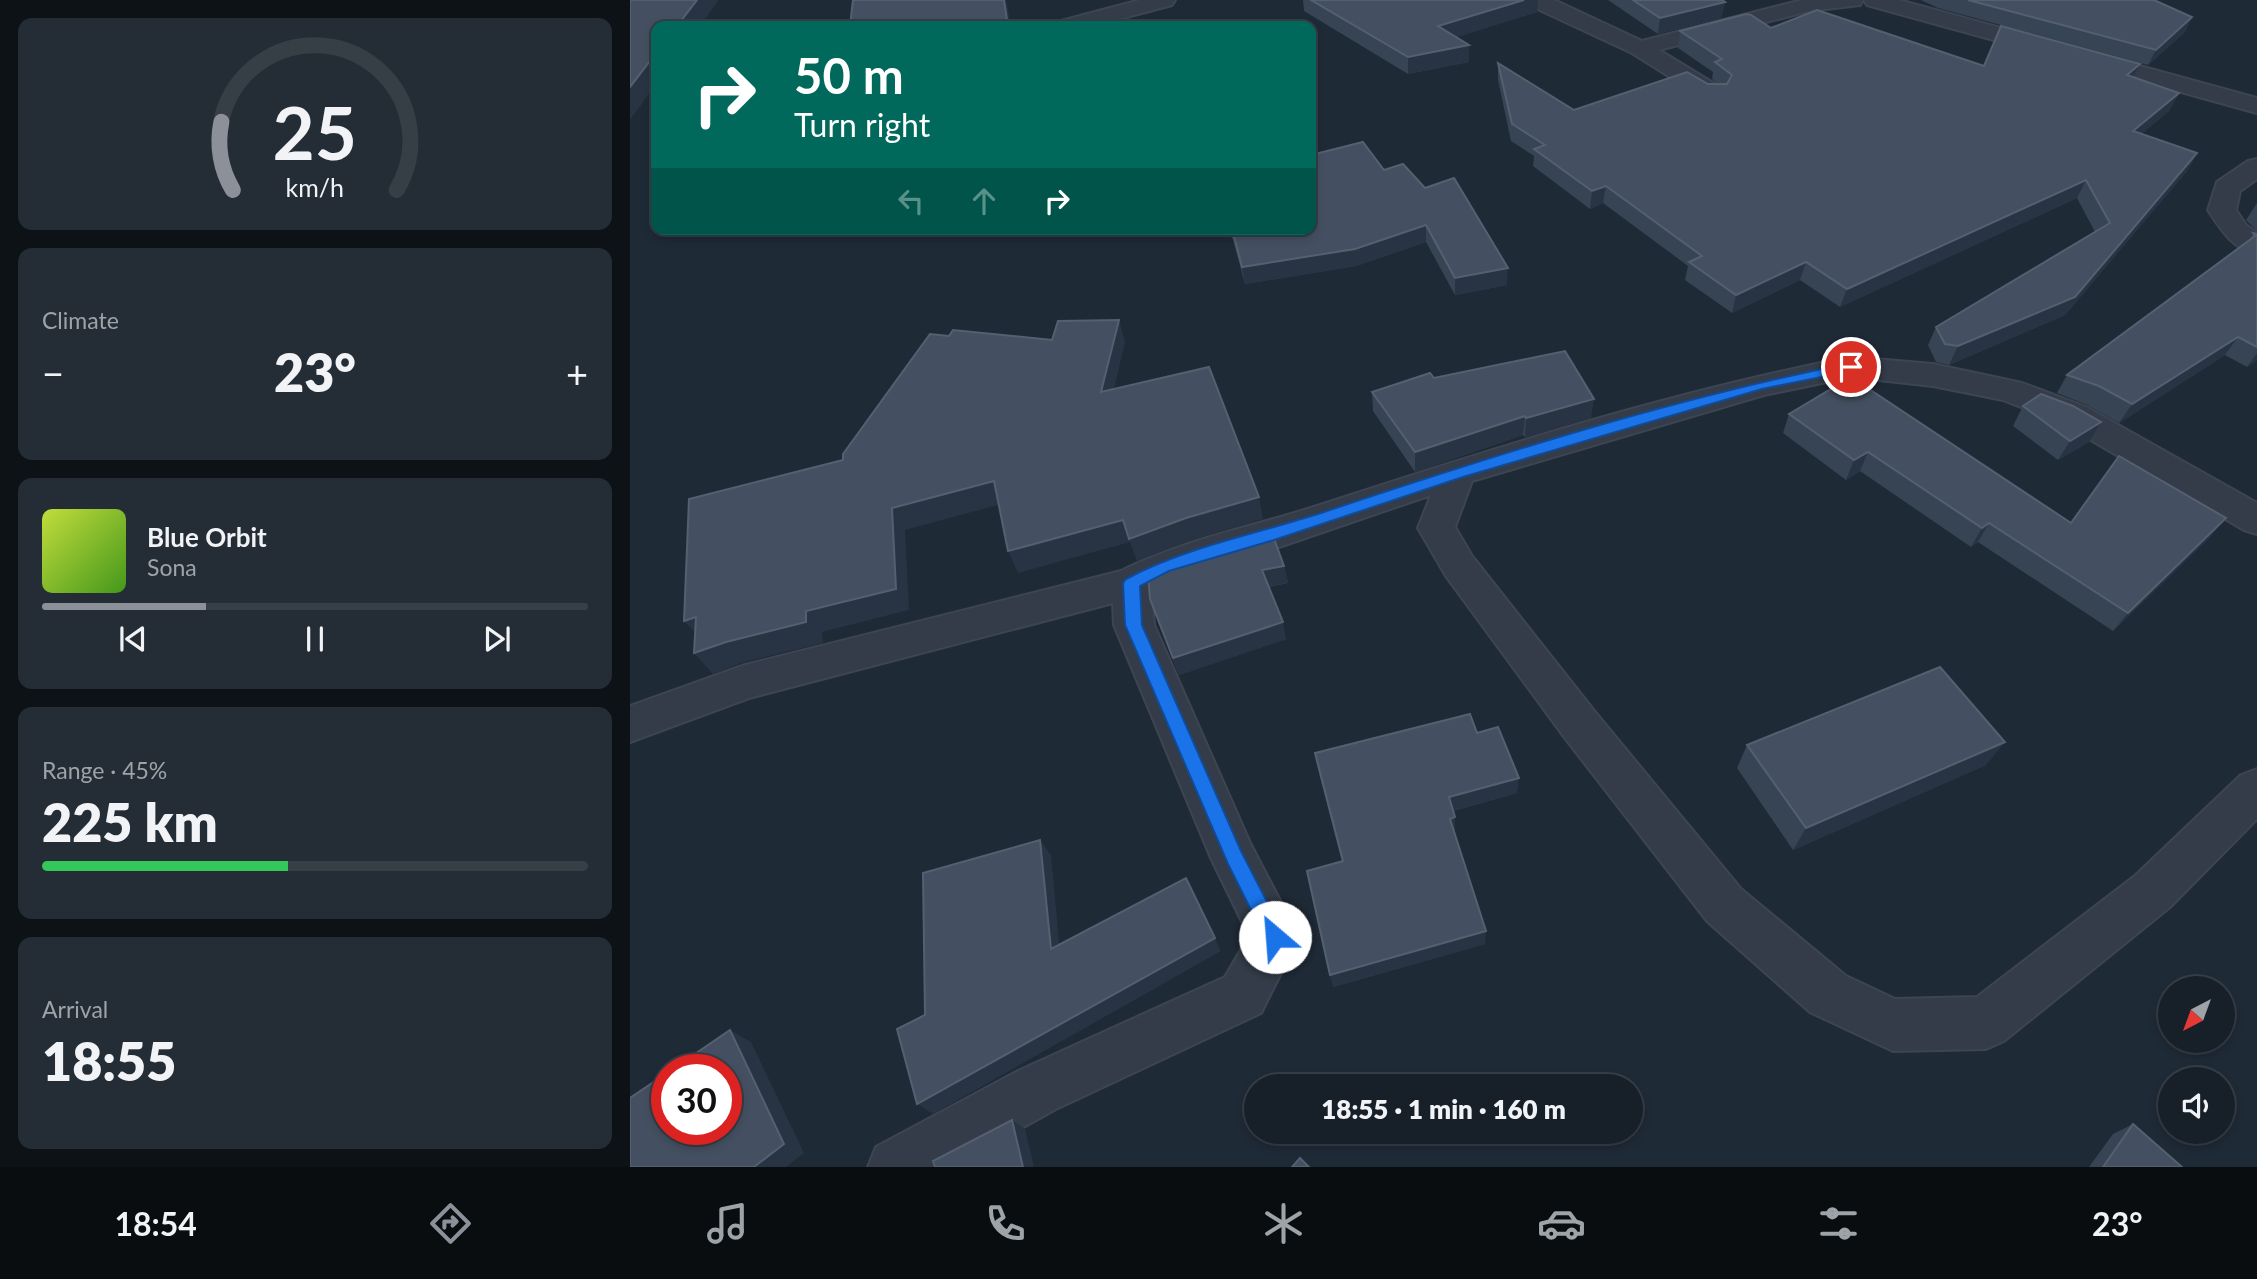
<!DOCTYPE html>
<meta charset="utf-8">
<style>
body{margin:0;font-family:Lato,sans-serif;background:#242d35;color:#f1f3f6;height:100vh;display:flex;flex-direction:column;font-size:26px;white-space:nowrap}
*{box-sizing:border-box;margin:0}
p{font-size:23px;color:#9ea3a8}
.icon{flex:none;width:38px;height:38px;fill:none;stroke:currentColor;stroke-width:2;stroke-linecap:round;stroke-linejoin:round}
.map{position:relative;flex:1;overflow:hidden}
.panel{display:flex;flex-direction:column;gap:18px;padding:18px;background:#0d1217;width:630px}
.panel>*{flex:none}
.hud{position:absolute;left:21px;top:21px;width:665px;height:214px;border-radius:14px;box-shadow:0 4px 10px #0003,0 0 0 2px #363e46;background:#00695c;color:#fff;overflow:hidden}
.needle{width:46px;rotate:221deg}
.buttons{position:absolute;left:1528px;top:976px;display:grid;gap:14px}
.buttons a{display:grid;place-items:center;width:77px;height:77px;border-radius:50%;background:#172029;box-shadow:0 4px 10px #0003,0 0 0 2px #363e46;font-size:35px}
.speed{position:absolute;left:21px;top:1054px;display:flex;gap:14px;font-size:35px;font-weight:700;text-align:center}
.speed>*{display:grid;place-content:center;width:91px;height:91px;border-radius:50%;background:#172029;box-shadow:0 4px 10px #0003,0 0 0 2px #363e46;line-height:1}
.speed .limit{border:10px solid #d22;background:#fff;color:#111}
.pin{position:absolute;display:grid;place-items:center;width:60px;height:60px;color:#fff;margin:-30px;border:4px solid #fff;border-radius:50%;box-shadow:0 2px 7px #0007}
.me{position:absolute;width:77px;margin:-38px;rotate:333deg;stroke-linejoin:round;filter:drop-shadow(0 0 5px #0008)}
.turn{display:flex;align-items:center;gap:24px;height:147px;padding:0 28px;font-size:32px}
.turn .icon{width:91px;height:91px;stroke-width:2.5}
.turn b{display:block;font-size:49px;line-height:60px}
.lanes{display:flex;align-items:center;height:66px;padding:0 28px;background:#0003;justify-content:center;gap:35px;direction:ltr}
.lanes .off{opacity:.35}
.big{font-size:52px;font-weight:800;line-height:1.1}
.panel .widget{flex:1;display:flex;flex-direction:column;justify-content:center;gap:10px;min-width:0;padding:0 24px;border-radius:14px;background:#242d35}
.panel .dial{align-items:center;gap:0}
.dial svg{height:182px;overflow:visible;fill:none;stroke:#363e46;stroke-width:7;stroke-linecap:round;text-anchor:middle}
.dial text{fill:#f1f3f6;stroke:none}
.song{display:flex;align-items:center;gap:21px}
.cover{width:84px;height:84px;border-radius:10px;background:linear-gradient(135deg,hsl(70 70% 55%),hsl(100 70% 35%))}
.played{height:7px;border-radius:4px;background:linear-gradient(90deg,#8c9099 30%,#363e46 30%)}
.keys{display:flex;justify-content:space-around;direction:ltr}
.heat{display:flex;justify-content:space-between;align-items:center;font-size:38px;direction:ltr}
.charge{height:10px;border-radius:5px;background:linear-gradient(90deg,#34c759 45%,#363e46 0)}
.trip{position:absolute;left:614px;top:1074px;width:399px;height:70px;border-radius:35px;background:#172029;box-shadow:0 4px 10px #0003,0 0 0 2px #363e46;font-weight:800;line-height:70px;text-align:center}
.tab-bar{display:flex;height:112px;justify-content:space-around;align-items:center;background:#090d10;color:#9ea3a8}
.tab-bar .icon{width:49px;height:49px}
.tab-bar .current{color:#8c9099}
.tab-bar b{font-size:32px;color:#f1f3f6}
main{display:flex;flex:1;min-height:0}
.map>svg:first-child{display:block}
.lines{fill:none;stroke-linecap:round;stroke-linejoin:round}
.minor-casing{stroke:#3c4551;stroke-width:4}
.minor{fill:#333c48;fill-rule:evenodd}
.wall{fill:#374454}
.shaded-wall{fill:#283444}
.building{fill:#445061;stroke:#546070;stroke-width:2}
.route{fill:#1a73e8;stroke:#114b97;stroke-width:2}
</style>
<main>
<section class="panel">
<div class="widget dial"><svg viewBox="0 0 100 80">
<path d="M14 69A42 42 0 1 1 86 69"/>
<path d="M14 69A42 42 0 0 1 9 39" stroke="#8c9099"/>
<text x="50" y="56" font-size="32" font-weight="700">25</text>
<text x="50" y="72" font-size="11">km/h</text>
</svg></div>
<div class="widget"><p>Climate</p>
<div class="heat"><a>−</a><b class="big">23°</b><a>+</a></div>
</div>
<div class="widget">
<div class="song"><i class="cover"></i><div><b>Blue Orbit</b><p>Sona</p></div></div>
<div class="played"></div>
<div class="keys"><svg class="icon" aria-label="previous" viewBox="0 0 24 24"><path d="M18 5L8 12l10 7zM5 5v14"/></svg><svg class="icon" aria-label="pause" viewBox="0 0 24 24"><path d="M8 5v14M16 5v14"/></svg><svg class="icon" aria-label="next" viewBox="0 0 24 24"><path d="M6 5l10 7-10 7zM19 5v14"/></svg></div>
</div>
<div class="widget"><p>Range · 45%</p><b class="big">225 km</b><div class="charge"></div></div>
<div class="widget"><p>Arrival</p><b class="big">18:55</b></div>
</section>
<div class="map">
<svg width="1627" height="1167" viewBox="0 0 1627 1167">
<rect width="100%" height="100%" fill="#1f2a37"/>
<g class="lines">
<defs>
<g id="minor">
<polygon points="510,0 545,0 542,5 463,26 428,26 431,21"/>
<polygon points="896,0 924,0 1012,41 1172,0 1233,0 1230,5 1179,11 1029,50 1093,89 1096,94 1093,99 1084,101 1075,99 1002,53 899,5"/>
<polygon points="1234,0 1269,0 1627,98 1627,113 1237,5"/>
<path d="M1627 159V179L1610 191 1606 210 1616 225 1627 233V255C1603 249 1591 230 1578 210L1587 182 1618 161Z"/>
<path d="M1221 357 1303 364 1392 383 1456 407 1627 503V534L1614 530 1432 423 1373 400 1303 386 1221 377 1134 395 842 481 825 527 842 556 965 712 1111 889 1216 976 1265 999 1347 997 1506 875 1611 775 1627 769V819L1540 907 1374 1041 1356 1049 1263 1051 1180 1012 1077 921 935 738 816 576 788 528 801 495 652 546 546 577 521 590 524 625 620 843 669 937 631 1013 426 1109 321 1167H238L246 1147 388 1071 595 977 619 936 581 858 484 625 483 603 119 698 0 742V706L115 665 491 571C552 540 622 527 687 506 862 449 1040 392 1221 357Z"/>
</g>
</defs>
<use href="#minor" class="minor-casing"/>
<use href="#minor" class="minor"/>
</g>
<g class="wall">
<polygon points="673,0 908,0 907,12 826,37 839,45 839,62 778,74 674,11"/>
<polygon points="978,0 1092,0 1095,2 1091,18 1028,34"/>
<polygon points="1291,0 1524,0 1562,17 1555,32 1518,65 1308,8"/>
<polygon points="1141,28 1354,66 1510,64 1503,77 1549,93 1539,111 1511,134 1567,153 1557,171 1435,315 1319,365 1306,362 1298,345 1306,327 1465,232 1447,198 1210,307 1170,280 1102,313 1055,280 1058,266 973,203 960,209 903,166 904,156 881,141 868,80 868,63 944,110 1078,84 1088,84 1082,79 1083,72 1048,48 1050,31"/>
<polygon points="754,170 877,285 825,295 796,242 726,266 615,284 603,240 597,229 681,229"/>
<polygon points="1627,203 1627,231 1616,220"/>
<polygon points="1623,233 1627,234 1627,360 1617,367 1595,355 1489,423 1457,405 1427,393 1437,375 1617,243"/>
<polygon points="804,378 961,418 895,437 893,435 785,472 743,411 742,392"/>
<polygon points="1393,406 1459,442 1428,460 1383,426"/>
<polygon points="1159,414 1441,523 1581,536 1483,631 1348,542 1341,547 1230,471 1216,480 1153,433"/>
<polygon points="654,566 658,583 639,587 656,639 549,675 520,599"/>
<polygon points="847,733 887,793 823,811 824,832 855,944 703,987 712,862 688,769 685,753"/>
<polygon points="1117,745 1356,765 1163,850 1107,768"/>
<polygon points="1503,1124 1552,1167 1459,1167 1483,1134"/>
</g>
<g class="shaded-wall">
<polygon points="67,0 88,0 88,1 70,26 47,26"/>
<polygon points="374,0 376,0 381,26 378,26"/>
<polygon points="894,0 908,0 907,12 808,43 808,26"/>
<polygon points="1095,2 1091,18 1028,34 1030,18"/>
<polygon points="1562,17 1555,32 1518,65 1526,50"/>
<polygon points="839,45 839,62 778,74 778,57"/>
<polygon points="26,53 26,84 0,120 0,87"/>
<polygon points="1510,64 1501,81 1497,75"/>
<polygon points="1549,93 1539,111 1494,149 1503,131"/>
<polygon points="1567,153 1557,171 1435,315 1319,365 1328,346"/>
<polygon points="1456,180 1447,198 1210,307 1217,289"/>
<polygon points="976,186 973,203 960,209 962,191"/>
<polygon points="796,225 796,242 726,266 615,284 612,267"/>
<polygon points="1176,262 1170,280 1102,313 1106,295"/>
<polygon points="878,268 877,285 825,295 825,278"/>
<polygon points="489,320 495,342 478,415 471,392"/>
<polygon points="1608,337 1595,355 1489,423 1502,404"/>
<polygon points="1627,353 1627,360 1617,367"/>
<polygon points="964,399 961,418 895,437 896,418"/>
<polygon points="895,416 893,435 785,472 785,452"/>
<polygon points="1471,422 1459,442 1428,460 1440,441"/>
<polygon points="1238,452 1230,471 1216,480 1224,460"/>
<polygon points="364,481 375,503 275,530 279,610 192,632 193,643 114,662 83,674 64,653 176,611 262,508"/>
<polygon points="629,497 633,519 562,540 507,561 500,542 388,573 378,551 493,520 556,518"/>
<polygon points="1596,518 1581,536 1483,631 1498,613"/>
<polygon points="1359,523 1348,542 1341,547 1352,528"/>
<polygon points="654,566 658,583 635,587 632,570"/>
<polygon points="66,617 74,641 54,621"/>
<polygon points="653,622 656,639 549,675 543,658"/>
<polygon points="1375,742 1356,765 1163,850 1176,828"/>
<polygon points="889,778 887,793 818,812 819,797"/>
<polygon points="825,817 825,832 820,833 820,819"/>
<polygon points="410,840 421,855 431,963 421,949"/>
<polygon points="856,931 855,944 703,987 700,975"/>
<polygon points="585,938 591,951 303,1114 287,1104"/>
<polygon points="100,1030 121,1042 174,1153 156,1167 124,1167"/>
<polygon points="382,1120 395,1129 404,1167 393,1167"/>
</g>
<g class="building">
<polygon points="0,0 67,0 47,26 26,26 26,53 0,87"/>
<polygon points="223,0 374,0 378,26 220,26"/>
<polygon points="681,0 894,0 808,26 839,45 778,57"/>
<polygon points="1003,0 1092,0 1095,2 1030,18"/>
<polygon points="1338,0 1524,0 1562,17 1526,50"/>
<polygon points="1187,10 1354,66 1371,26 1510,64 1497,75 1549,93 1503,131 1567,153 1445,297 1328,346 1315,344 1306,327 1480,223 1456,180 1217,289 1176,262 1106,295 1059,262 1072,256 976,186 962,191 904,149 915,145 882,124 868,63 944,110 1057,72 1078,84 1097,84 1102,75 1085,62 1092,59 1050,31 1116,14 1121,15 1141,28"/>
<polygon points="428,21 429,26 405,26"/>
<polygon points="733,142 754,170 773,164 795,188 824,178 878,268 825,278 796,225 725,249 612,267 602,229 681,229 681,155"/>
<polygon points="1623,233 1627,234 1627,347 1608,337 1502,404 1469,386 1437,375 1625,236"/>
<polygon points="489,320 471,392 579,367 629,497 556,518 499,539 493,520 378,551 364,481 262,508 266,589 176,611 176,622 96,642 64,653 66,617 54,621 59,499 213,460 213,454 300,334 319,336 323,330 422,340 428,321"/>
<polygon points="935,351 964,399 896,418 895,416 785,452 742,392 800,373 804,378"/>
<polygon points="1221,377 1441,523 1489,456 1596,518 1498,613 1359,523 1352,528 1238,452 1224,460 1159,414"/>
<polygon points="1411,394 1443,406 1471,422 1440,441 1393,406"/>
<polygon points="642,533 654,566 632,570 653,622 543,658 520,599 518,574 542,562"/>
<polygon points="1310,667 1375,742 1176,828 1117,745"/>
<polygon points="840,714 847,733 868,727 889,778 819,797 825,817 820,819 856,931 700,975 677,871 713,861 685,753"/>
<polygon points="410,840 421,949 556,878 585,938 287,1104 267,1029 295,1015 293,873"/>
<polygon points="100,1030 154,1144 124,1167 0,1167 0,1098 37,1073 37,1129 96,1129 96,1069 43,1069"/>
<polygon points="382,1120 393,1167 305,1167 303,1161"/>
<polygon points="1503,1124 1552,1167 1473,1167"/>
<polygon points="670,1158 679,1167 662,1167"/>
</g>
<path class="route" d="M1221 363 1227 367 1226 370 1132 389 833 477 644 540 539 571 510 586 512 625 611 851 655 937 652 944 645 947 638 944 598 864 495 625 493 583 496 579C556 547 626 534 691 513 865 455 1041 399 1221 363Z"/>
</svg>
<div class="buttons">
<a><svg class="needle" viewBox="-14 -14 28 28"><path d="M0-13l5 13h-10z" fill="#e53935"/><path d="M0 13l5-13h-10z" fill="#9ea3a8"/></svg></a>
<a><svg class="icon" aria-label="sound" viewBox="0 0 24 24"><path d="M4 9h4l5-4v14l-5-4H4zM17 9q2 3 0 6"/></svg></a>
</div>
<div class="speed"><div class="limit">30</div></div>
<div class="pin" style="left:1221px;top:367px;background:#d93025"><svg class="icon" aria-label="arrive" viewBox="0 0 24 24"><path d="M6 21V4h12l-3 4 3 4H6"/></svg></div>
<svg class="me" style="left:645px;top:937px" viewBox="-20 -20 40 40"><circle r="19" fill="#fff"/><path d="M0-13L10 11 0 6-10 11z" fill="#1a73e8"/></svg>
<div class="trip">18:55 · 1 min · 160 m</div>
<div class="hud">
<div class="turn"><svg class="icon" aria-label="right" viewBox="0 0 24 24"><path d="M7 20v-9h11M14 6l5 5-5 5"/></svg><div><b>50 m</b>Turn right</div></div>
<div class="lanes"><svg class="icon off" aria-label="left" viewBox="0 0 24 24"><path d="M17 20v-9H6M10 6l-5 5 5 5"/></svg><svg class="icon off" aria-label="ahead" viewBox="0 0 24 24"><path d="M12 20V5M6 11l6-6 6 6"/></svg><svg class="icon" aria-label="right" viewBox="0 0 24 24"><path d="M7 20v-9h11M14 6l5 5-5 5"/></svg></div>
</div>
</div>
</main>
<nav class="tab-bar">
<b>18:54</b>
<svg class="icon current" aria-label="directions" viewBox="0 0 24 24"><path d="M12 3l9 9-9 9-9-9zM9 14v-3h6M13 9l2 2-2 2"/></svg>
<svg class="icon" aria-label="music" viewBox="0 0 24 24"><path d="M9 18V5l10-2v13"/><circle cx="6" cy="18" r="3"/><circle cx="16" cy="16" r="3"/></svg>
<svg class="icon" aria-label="phone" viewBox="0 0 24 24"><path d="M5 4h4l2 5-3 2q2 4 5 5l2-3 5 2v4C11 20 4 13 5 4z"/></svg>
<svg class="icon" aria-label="climate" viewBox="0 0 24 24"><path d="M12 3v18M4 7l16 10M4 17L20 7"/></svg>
<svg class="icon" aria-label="car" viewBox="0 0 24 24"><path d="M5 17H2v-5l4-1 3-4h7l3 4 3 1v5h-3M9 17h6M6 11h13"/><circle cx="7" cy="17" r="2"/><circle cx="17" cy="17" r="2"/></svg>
<svg class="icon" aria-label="filters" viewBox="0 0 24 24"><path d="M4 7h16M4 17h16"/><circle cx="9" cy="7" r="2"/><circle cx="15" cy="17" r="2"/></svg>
<b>23°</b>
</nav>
